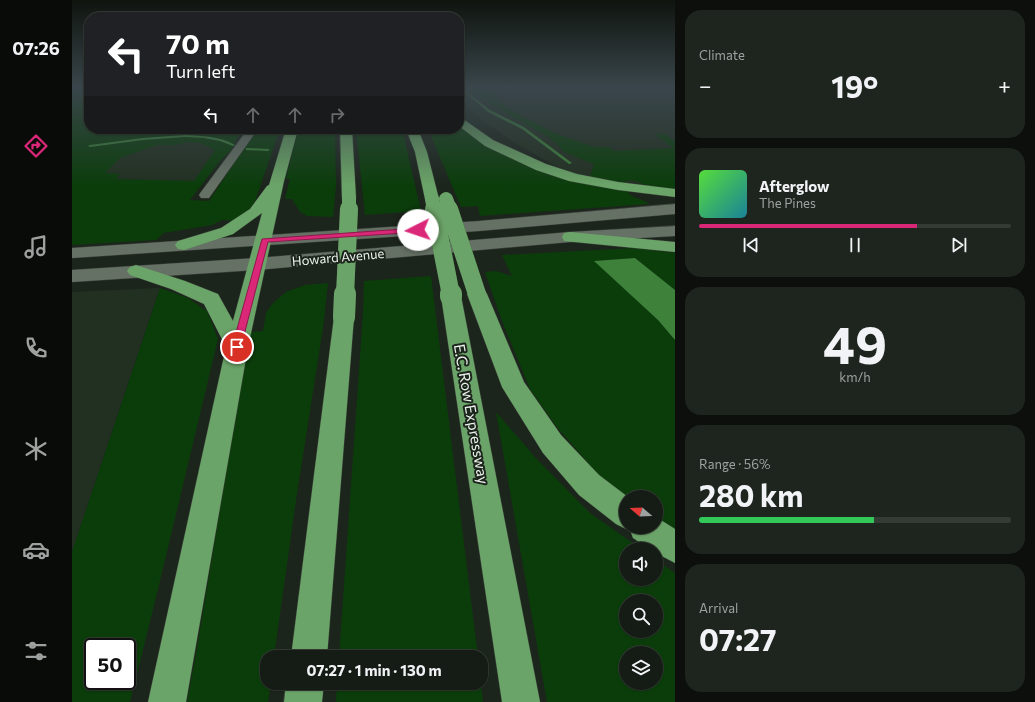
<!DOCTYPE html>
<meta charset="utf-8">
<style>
body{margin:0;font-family:Commissioner,sans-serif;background:#1e251e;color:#f1f3f6;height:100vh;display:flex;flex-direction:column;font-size:15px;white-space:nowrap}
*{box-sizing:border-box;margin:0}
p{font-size:13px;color:#9da1a0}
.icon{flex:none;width:22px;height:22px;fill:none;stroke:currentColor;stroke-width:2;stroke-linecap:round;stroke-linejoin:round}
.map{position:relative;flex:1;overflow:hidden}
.drawer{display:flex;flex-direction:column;gap:10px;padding:10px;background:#0c0f0c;width:360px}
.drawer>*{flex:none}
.banner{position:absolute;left:12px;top:12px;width:380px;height:122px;border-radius:16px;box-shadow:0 1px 3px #0004,0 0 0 1px #343a34;background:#202124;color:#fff;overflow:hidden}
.needle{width:26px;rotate:289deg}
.controls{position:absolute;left:547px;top:490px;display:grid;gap:8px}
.controls a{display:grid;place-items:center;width:44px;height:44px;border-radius:50%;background:#151c15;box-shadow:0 1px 3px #0004,0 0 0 1px #343a34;font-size:20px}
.speed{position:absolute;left:12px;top:638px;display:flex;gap:8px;font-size:20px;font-weight:700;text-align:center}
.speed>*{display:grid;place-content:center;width:52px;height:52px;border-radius:50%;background:#151c15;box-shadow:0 1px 3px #0004,0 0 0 1px #343a34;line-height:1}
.speed .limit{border:2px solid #111;border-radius:6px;background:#fff;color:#111}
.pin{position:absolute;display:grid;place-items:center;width:34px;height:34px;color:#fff;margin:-17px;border:2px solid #fff;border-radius:50%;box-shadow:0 1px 4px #0007}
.me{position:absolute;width:44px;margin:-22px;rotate:266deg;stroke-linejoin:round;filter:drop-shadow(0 0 3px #0008)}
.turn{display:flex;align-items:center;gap:14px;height:84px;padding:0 16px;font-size:18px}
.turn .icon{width:52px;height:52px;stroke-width:2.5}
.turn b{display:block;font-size:28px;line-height:34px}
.lanes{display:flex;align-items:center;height:38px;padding:0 16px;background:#0003;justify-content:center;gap:20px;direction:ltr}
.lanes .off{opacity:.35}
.big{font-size:30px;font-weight:700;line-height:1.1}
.drawer .tile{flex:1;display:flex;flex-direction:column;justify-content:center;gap:6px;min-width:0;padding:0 14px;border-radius:16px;background:#1e251e}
.drawer .dial{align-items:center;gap:0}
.dial b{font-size:52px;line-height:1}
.song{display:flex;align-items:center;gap:12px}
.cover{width:48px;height:48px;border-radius:6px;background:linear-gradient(135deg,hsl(110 70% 55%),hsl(190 70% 35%))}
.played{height:4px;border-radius:2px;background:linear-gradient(90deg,#db2777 70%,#343a34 70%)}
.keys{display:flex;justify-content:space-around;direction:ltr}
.heat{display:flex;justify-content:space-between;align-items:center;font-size:22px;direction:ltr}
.charge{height:6px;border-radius:3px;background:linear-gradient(90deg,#34c759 56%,#343a34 0)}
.trip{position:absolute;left:188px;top:650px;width:228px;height:40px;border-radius:16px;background:#151c15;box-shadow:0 1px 3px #0004,0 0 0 1px #343a34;font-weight:700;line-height:40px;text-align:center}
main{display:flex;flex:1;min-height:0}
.tab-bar{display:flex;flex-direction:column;width:72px;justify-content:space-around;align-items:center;background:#080b08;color:#9da1a0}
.tab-bar .icon{width:28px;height:28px}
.tab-bar .selected{color:#db2777}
.tab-bar b{font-size:18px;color:#f1f3f6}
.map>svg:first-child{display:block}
.built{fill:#223021}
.green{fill:#0b3d0b;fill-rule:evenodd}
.water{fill:#3d813b}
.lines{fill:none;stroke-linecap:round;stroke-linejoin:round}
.stream{fill:#3d813b;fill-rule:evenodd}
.street-casing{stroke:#394039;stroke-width:1}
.secondary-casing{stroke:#394039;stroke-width:1}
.highway-casing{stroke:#394039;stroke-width:1}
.street{fill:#667165;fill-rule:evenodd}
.secondary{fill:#667165;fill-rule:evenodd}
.highway{fill:#6ba468;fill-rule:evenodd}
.highway-bridge-far2-casing{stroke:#394039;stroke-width:14;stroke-linecap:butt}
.highway-bridge-far1-casing{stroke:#394039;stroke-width:18;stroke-linecap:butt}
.highway-bridge-casing{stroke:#394039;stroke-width:22;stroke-linecap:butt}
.highway-bridge-far2{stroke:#6ba468;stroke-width:14}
.highway-bridge-far1{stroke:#6ba468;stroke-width:18}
.highway-bridge{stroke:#6ba468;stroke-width:22}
.route{fill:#db2777;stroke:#8e194d}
.labels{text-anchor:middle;stroke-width:4;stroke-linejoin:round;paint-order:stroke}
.far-street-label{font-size:13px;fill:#ecf3ec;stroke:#1c251c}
.street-label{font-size:15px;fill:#ecf3ec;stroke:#1c251c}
</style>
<main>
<nav class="tab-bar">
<b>07:26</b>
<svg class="icon selected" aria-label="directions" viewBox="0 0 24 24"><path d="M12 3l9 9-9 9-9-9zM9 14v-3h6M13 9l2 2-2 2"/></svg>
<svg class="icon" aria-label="music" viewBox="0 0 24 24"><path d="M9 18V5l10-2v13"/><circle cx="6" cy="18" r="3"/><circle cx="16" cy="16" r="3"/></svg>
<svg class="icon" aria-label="phone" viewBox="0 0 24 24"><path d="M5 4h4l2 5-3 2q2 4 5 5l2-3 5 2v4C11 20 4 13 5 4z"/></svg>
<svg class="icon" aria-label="climate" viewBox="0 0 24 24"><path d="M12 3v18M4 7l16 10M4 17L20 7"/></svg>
<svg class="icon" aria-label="car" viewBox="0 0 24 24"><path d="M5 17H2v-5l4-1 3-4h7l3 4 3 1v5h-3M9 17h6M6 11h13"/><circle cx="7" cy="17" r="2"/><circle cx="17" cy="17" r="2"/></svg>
<svg class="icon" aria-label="filters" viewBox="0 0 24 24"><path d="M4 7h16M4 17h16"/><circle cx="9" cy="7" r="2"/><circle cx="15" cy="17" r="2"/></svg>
</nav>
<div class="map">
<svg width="603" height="702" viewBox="0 0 603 702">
<rect width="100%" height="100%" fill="#1c251c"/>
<g class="built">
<polygon points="387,88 603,88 603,191 586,190 492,171 440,141 411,121 387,99"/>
<polygon points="57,129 172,129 117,200 0,174"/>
<polygon points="88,288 82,305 0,552 0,292"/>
</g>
<g class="green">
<path d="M0 88H17L15 91 17 95V129H170L159 150 147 162 118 200 137 201 185 129H208L182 204 175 212 164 221 150 220 140 225 92 233 84 240 0 245ZM115 142 129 143 143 150 122 181 44 179 48 174 33 173 48 158 85 145H104Z"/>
<polygon points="399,88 412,88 436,108 453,118 485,134 522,147 537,147 542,151 601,148 583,134 593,134 603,142 603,191 577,188 571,184 564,181 557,180 549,184 518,177 522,164 492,152 487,146 478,138 418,104"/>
<path d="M387 126C435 164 495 182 555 191 559 199 570 198 577 204L408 216 406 206 389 207 356 129H387Z"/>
<polygon points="226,129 263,129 264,186 261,217 235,216 228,212 220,199 213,199 218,179 214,179"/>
<polygon points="284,129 330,129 349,211 293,215"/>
<polygon points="563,248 603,253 603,290 563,258 523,261 586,320 603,340 603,531 584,518 584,497 555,497 531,480 484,426 458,389 430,321 413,272 424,271 440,276 430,255"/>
<polygon points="359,276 406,657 267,657 291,313 292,281"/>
<polygon points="256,283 251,328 224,500 202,657 195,657 195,683 199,683 196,702 115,702 124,654 173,360 179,332 191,331 194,313 200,304 214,292 233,285"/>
<path d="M88 288 116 298 135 311 146 339 88 581 58 702H0V552ZM21 647H55V681H21Z"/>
<path d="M424 412 463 457 518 513 569 549H554V579H584V560L603 573V702H475ZM554 601H584V631H554ZM554 653H584V683H554Z"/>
<polygon points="265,683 409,683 411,702 264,702"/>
</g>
<polygon class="water" points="563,258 603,290 603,340 586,320 522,261"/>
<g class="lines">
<g class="stream">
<polygon points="388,88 390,88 418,110 452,127 500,163 497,164 450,129 416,112"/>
<path d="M113 135C130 136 148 136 163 145L161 146 148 141 132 138 113 137 71 140 18 147 16 146 18 145 71 138Z"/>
<polygon points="174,148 196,149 198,150 196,151 175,150 174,150"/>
</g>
<defs>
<polygon id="street" points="176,129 186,129 137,198 129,198 127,195 129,192"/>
<g id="secondary">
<polygon points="603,204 603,214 407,231 0,258 0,248 407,221"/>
<polygon points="603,226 603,236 498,242 185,270 0,282 0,270 185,258 498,232"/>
</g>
<g id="highway">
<polygon points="387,118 391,119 421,140 474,164 505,174 546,182 603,189 603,197 546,190 497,181 464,170 413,146 387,126"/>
<polygon points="214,129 226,129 212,181 176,347 114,702 76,702 154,347 132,304 99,289 58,275 55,271 58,267 64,265 113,281 146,294 161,321 190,213 161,234 112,250 106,249 103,245 106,241 149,228 178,209 195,186 197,185"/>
<polygon points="268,129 280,129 284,198 282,201 277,202 272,201 270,198"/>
<polygon points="334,129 346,129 355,152 367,199 365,202 360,203 355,202 353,199 343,152"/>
<polygon points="498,232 603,242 603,252 492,241 490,237 492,233"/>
<polygon points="405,287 412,289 415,294 452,382 489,435 527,475 556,497 554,497 554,527 584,527 584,517 603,529 603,563 584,553 584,549 578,549 561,538 557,527 554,529 544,524 507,495 471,453 430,387 395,294 398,289"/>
<polygon points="379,289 386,291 389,296 468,702 430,702 369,296 372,291"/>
<polygon points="272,310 279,312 282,317 255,657 219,657 262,317 265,312"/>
<polygon points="214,683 252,683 250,702 212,702"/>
</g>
</defs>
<use href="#street" class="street-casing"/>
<use href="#secondary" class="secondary-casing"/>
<use href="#highway" class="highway-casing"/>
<use href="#street" class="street"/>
<use href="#secondary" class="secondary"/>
<use href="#highway" class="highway"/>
<defs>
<g id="highway-bridge-far2">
<polyline points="360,199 362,210"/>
<polyline points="374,199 378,210"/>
<polyline points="277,210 277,198"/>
</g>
<g id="highway-bridge-far1">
<polyline points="362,209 379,295"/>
<polyline points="377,209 405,294"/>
<polyline points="273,295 277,209"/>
</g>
<g id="highway-bridge">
<polyline points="379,294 379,296"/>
<polyline points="272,317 273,294"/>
</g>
</defs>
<use href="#highway-bridge-far2" class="highway-bridge-far2-casing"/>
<use href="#highway-bridge-far1" class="highway-bridge-far1-casing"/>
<use href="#highway-bridge" class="highway-bridge-casing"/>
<use href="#highway-bridge-far2" class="highway-bridge-far2"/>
<use href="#highway-bridge-far1" class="highway-bridge-far1"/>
<use href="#highway-bridge" class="highway-bridge"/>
</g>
<linearGradient id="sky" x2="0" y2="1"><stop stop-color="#0f140f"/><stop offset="0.47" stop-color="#3a464b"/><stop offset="1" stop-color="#3a464b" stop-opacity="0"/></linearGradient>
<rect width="603" height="186" fill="url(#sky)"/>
<polygon class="route" points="346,228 349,230 348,232 196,242 169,347 165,350 162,349 160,347 190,239"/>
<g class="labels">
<g class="far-street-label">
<text transform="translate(266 257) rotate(-5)" y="5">Howard Avenue</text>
</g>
<g class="street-label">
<text transform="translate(399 414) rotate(80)" y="5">E.C. Row Expressway</text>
</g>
</g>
</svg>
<div class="controls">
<a><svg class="needle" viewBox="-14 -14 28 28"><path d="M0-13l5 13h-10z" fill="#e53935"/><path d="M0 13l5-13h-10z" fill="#9da1a0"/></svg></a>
<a><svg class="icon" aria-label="sound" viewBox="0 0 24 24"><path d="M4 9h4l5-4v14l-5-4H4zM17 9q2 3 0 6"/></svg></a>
<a><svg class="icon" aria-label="search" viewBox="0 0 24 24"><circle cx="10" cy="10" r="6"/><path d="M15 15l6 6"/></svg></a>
<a><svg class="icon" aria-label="layers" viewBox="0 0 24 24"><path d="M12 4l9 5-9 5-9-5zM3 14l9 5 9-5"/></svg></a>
</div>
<div class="speed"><div class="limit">50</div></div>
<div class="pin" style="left:165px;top:347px;background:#d93025"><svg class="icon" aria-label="arrive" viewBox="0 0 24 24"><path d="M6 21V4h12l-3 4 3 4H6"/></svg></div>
<svg class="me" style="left:346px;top:230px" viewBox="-20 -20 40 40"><circle r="19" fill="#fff"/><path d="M0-13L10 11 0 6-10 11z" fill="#db2777"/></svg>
<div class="trip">07:27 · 1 min · 130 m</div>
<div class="banner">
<div class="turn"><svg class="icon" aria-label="left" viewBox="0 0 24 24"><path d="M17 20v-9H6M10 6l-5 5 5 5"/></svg><div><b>70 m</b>Turn left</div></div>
<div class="lanes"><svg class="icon" aria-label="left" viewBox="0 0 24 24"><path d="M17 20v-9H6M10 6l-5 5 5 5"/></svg><svg class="icon off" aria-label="ahead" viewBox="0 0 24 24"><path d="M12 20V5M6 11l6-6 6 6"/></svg><svg class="icon off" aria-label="ahead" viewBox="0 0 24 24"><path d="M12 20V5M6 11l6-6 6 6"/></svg><svg class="icon off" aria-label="right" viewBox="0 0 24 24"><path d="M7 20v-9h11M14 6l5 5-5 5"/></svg></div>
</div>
</div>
<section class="drawer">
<div class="tile"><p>Climate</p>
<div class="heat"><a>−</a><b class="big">19°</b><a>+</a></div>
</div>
<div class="tile">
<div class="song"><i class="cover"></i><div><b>Afterglow</b><p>The Pines</p></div></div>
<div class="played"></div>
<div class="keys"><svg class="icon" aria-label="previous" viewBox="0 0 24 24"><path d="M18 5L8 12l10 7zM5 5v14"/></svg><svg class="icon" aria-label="pause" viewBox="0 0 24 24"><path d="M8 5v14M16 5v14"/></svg><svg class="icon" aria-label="next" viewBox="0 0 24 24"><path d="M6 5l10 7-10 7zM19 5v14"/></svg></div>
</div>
<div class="tile dial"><b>49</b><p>km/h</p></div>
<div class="tile"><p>Range · 56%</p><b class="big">280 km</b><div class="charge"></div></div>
<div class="tile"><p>Arrival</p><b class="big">07:27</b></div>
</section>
</main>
